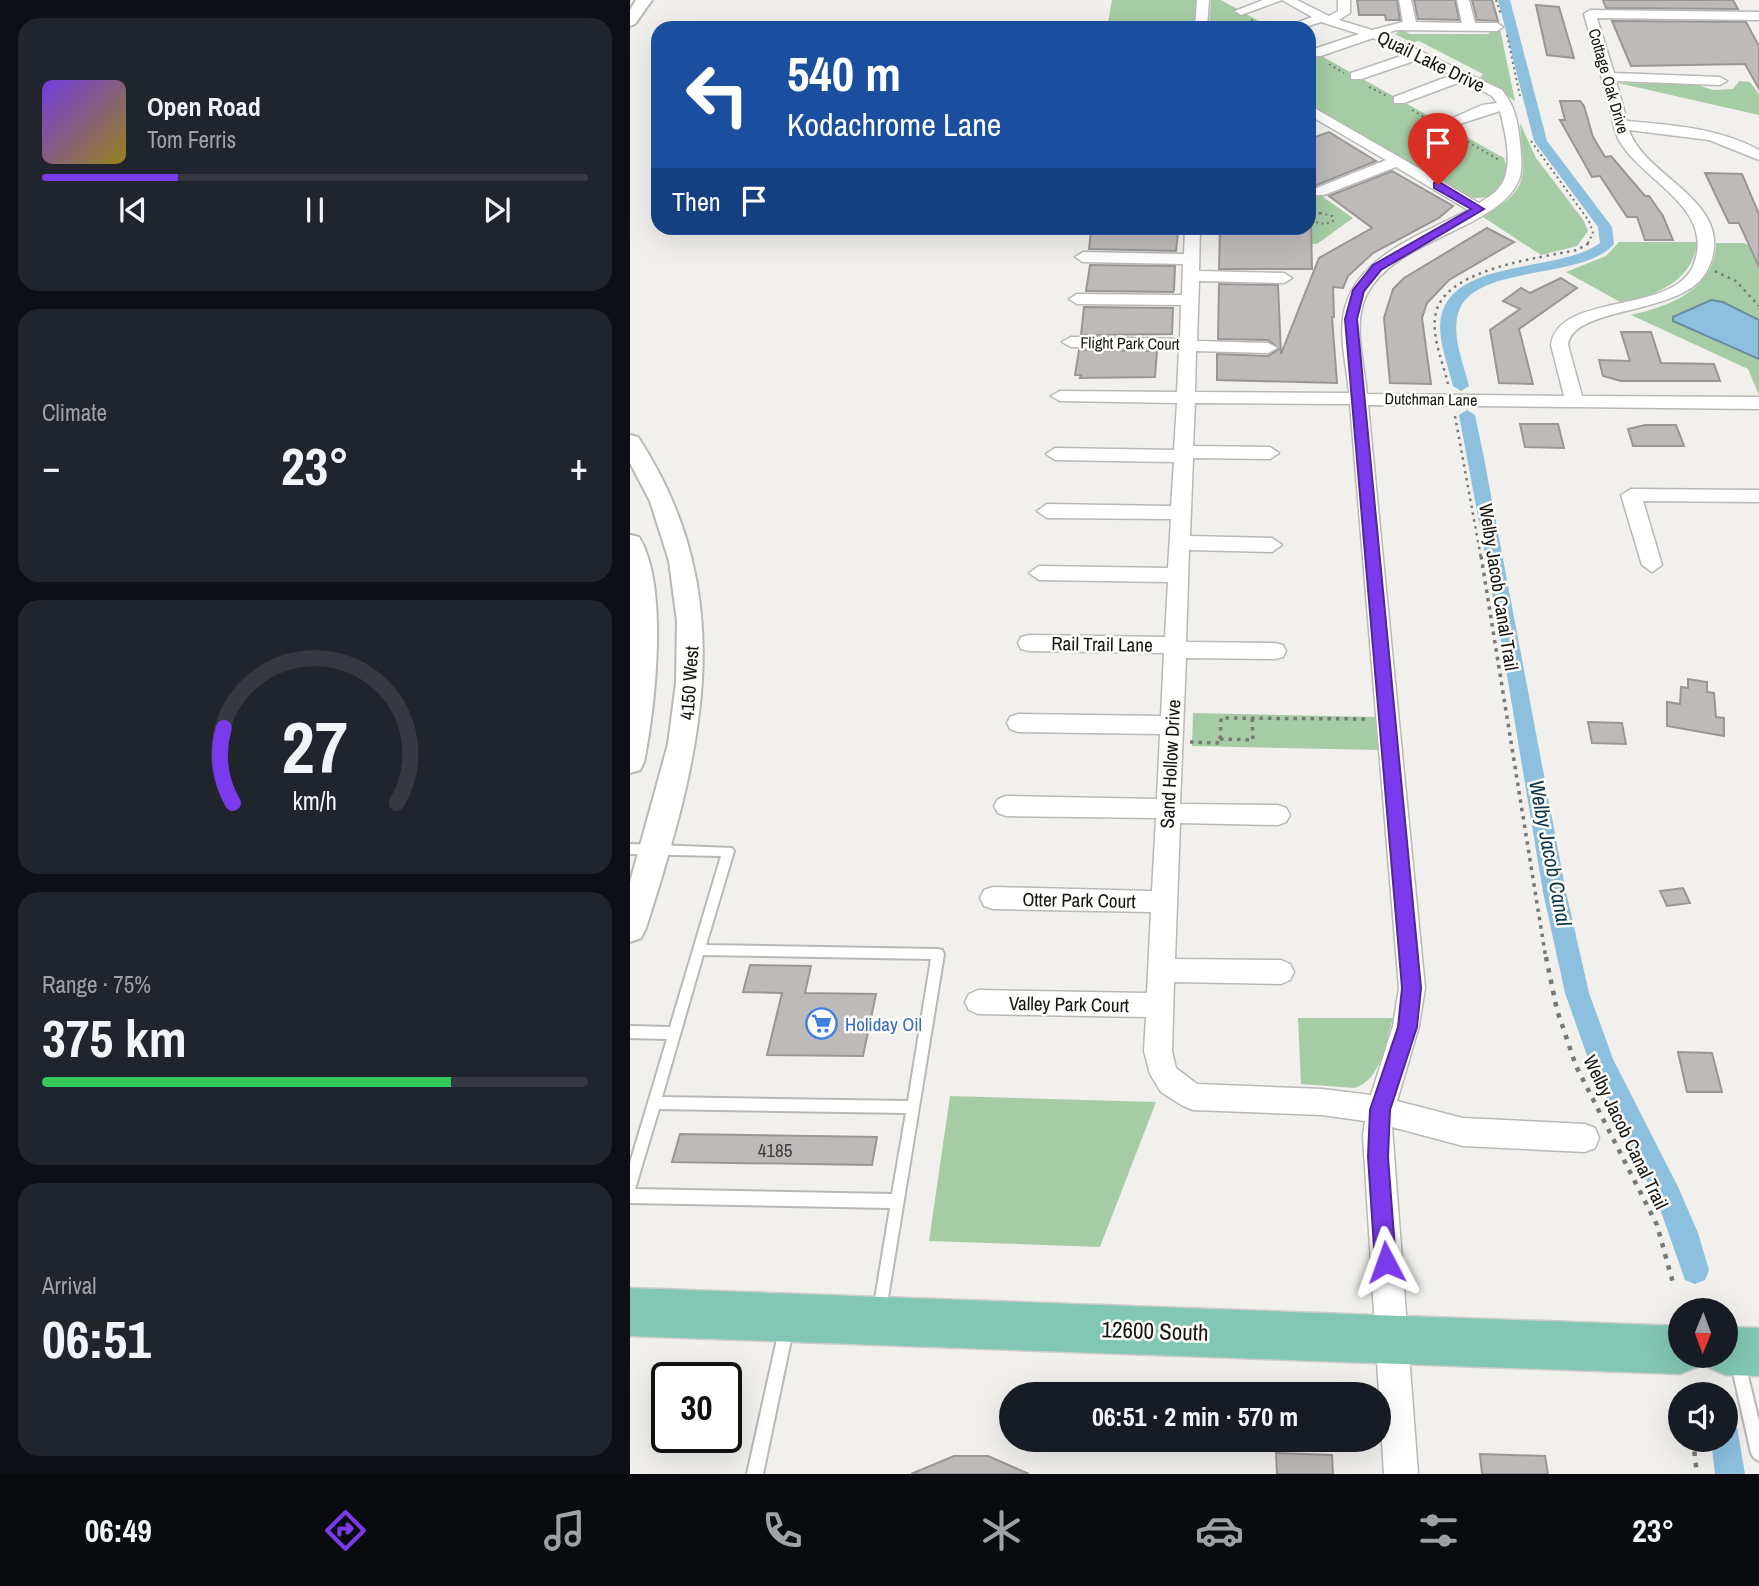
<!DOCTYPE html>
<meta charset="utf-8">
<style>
body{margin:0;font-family:"Archivo Narrow",sans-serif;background:#20242c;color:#f1f3f6;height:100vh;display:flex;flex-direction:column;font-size:26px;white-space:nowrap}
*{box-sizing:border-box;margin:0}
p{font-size:23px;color:#9ea1a6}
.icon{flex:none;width:38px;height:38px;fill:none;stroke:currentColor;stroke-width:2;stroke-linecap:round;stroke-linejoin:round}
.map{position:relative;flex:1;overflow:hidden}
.details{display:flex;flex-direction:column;gap:18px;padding:18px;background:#0d0f14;width:630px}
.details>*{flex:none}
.banner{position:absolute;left:21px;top:21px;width:665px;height:214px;border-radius:21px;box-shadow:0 7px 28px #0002;background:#1a4fa0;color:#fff;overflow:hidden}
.needle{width:46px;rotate:181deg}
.fabs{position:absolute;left:1038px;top:1298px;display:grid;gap:14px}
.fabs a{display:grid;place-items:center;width:70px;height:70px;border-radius:50%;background:#171b24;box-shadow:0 7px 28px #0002;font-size:35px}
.speed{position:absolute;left:21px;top:1362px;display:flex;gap:14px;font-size:35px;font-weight:700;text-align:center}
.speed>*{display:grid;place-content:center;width:91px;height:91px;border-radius:50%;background:#171b24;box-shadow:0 7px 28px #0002;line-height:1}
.speed .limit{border:4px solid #111;border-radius:10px;background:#fff;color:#111}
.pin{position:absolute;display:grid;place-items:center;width:60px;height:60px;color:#fff;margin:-72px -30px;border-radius:50% 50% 50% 0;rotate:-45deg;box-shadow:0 0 7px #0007}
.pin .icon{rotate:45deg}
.me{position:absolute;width:77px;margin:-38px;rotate:356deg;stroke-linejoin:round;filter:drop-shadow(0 0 5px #0008)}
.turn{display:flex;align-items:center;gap:24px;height:147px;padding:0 21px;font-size:32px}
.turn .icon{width:91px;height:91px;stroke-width:2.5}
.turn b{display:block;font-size:49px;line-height:60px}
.then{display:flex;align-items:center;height:66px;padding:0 21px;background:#0003;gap:14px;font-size:26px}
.big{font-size:52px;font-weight:700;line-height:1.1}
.details .card{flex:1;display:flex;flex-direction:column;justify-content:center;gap:10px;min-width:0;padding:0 24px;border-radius:21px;background:#20242c}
.details .dial{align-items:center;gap:0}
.dial svg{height:182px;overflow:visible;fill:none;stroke:#363941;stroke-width:7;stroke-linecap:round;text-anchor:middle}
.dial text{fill:#f1f3f6;stroke:none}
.song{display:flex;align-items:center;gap:21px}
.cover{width:84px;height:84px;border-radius:10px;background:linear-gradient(135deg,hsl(260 70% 55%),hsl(50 70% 35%))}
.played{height:7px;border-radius:4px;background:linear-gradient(90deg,#7c3aed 25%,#363941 25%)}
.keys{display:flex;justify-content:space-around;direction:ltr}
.heat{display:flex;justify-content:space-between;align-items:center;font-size:38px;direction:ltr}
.charge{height:10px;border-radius:5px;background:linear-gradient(90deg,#34c759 75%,#363941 0)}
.trip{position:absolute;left:369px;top:1382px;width:392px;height:70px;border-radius:35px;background:#171b24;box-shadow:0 7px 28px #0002;font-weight:700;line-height:70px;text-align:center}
.menu{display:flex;height:112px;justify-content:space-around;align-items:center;background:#090b0e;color:#9ea1a6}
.menu .icon{width:49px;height:49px}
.menu .on{color:#7c3aed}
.menu b{font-size:32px;color:#f1f3f6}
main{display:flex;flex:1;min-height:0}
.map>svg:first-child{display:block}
.green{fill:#a6cca5}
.water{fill:#8dbfdf;stroke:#698ca2;stroke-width:2}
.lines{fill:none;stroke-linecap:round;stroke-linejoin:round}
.canal{fill:#8dbfdf;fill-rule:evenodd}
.building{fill:#bebab9;stroke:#9a9696;stroke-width:2}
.service-casing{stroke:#b9b8b5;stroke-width:4}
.minor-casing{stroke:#b9b8b5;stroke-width:3}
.tertiary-casing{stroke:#b9b8b5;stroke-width:4}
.primary-casing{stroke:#cccccb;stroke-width:3}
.path-far3{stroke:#787876;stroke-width:2;stroke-dasharray:2 3.5;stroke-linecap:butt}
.path-far2{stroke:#787876;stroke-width:2.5;stroke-dasharray:2.5 4.5;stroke-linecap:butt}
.path-far1{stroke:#787876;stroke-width:3.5;stroke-dasharray:3.5 5;stroke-linecap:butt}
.path{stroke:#787876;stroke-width:4.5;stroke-dasharray:4.5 7;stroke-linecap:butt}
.service{fill:#fff;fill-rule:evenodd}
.minor{fill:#fff;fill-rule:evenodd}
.tertiary{fill:#fff;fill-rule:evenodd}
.primary{fill:#82c7b3;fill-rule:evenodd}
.route{fill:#7c3aed;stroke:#51269a;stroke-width:2}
.labels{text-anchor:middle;stroke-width:5;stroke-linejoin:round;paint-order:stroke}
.far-street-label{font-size:16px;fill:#151514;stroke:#fefdfa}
.street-label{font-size:19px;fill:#151514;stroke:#fefdfa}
.shop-label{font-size:19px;fill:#366cbe;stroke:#fefdfa;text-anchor:start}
.near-number-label{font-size:19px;fill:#3f3e3d}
.water-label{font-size:21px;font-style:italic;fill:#0b354b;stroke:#fefdfa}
.near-street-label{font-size:23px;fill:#151514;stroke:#fefdfa}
</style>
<main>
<section class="details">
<div class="card">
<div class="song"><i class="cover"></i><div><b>Open Road</b><p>Tom Ferris</p></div></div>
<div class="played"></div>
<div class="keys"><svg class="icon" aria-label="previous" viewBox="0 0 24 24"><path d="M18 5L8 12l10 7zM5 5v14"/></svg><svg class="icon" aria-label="pause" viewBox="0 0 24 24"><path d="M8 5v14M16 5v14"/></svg><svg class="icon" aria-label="next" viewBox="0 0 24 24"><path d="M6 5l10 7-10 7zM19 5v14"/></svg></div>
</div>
<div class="card"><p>Climate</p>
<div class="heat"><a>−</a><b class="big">23°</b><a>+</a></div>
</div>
<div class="card dial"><svg viewBox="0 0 100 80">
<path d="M14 69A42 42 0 1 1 86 69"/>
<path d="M14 69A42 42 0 0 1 10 36" stroke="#7c3aed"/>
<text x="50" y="56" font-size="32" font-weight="700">27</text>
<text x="50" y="72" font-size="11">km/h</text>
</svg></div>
<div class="card"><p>Range · 75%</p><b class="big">375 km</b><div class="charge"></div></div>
<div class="card"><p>Arrival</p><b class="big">06:51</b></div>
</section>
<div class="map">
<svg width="1129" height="1474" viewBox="0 0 1129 1474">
<rect width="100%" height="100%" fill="#f1f0ec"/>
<g class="green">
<polygon points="482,0 566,0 564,28 477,28"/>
<polygon points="581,0 591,0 641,28 579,28"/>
<polygon points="860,29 870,29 885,101 850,78 853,74 789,41 782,43 765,34 772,30 780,34 859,34"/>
<path d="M679 49 874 158C882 182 864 203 839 197L679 104Z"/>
<polygon points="1109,81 1120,82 1129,94 1129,115 988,83 1064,84 1083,90 1103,89"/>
<path d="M890 123 906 158 954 221 958 231 947 246 911 255 853 217C904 186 893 177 890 123Z"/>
<polygon points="679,187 723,218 687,244 681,244"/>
<path d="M989 242H1067C1063 282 1025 295 992 303L936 272 976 256Z"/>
<path d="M1086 243H1114L1129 250V395L1118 369 1001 315C1041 306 1085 289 1086 243Z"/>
<polygon points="563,713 745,717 748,750 562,746"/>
<path d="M668 1018H763C756 1042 751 1081 724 1088L671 1084Z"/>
<polygon points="320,1096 526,1102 470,1247 299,1241"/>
</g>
<polygon class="water" points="1081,300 1093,302 1129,320 1129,359 1043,321 1043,317"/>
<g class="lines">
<g class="canal">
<path d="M868 0H880L917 141 982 227 984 244C952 282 836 262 827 318 823 340 834 365 839 386L831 391 823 386C818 365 807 339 811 317 823 258 930 273 970 243L968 227 904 141Z"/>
<polygon points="837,410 845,415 853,453 936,892 959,993 983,1059 1049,1189 1068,1233 1079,1270 1075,1280 1065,1284 1055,1280 1029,1206 960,1064 935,993 913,892 872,645 829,415"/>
<polygon points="1096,1423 1107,1427 1115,1474 1085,1474 1081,1440 1096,1440"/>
</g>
</g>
<g class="building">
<polygon points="727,0 767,0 770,20 756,20 755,15 729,15"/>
<polygon points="784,0 825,0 829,20 788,19"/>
<polygon points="842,0 862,0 868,21 847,20"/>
<polygon points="973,0 1103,0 1108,9 976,8"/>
<polygon points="906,5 929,7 944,58 917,55"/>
<polygon points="982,21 1116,22 1129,46 1129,89 1115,64 1001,66"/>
<polygon points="930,101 950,101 954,106 963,137 975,157 981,156 1015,196 1019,196 1033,216 1043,240 1015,240 1007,217 997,217 970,176 962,177 930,120 935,120"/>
<polygon points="699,132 746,161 684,186 679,182 679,139"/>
<polygon points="762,171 823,206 809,218 743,253 718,276 713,288 703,287 704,317 702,317 707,383 587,380 587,354 638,356 649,349 638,340 588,339 589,284 648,285 651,354 689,258 742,228 699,196"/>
<polygon points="1075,173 1112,174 1129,214 1129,267 1109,223 1099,223"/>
<polygon points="590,228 681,228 682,269 589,269"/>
<polygon points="857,228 884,242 819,280 797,303 792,318 801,384 760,383 754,318 763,289 774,278"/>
<polygon points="461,231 548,232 546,251 459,249"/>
<polygon points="460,265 545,266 544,290 543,292 456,291"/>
<polygon points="931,278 947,288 889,329 903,384 869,383 860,330 890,309 873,301 891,288 900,293"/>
<polygon points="454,307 543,308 542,334 451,335"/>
<polygon points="991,332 1021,332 1031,363 1084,364 1090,381 991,381 973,376 969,360 1000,361"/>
<polygon points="449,350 527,351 525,377 450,378 451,375 445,375"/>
<polygon points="890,424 928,424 934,448 895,447"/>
<polygon points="1015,425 1046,425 1054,446 1003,446 998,429"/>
<polygon points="1058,679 1077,682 1077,692 1084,693 1086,717 1094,718 1094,736 1037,726 1037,702 1050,704 1051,687 1058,688"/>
<polygon points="958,722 992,723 996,744 962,743"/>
<polygon points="1053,888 1060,903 1037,906 1030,891"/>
<polygon points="120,965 181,966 175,993 246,994 233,1056 137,1055 152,993 113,992"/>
<polygon points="1048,1052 1082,1053 1092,1092 1057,1092"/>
<polygon points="50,1134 247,1137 242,1165 42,1162"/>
<polygon points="646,1453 702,1455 703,1474 647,1474"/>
<polygon points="850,1454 915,1456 918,1474 852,1474"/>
<polygon points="324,1456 358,1456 399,1474 281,1474"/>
</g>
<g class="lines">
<defs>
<g id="service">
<path d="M0 844 102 848 104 851 76 945 308 949 312 950 314 954 255 1316 250 1318 245 1316 243 1311 260 1208 0 1203V1163L37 1039 0 1038V1026L40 1027 91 856 0 854ZM73 955 301 959 278 1101 32 1097ZM29 1109 276 1113 262 1194 5 1189Z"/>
<polygon points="156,1323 161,1325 163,1330 133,1474 117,1474 149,1330 151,1325"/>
<polygon points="1108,1357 1113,1359 1115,1364 1129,1421 1129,1461 1124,1458 1121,1453 1101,1364 1103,1359"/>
</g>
<g id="minor">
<polygon points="567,0 579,0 577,28 565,28"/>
<path d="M633 0H667L699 16 708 11V0H720V13L709 20 742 30 773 22 769 0H781L786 22 832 23 827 0H839L845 23H867L873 27 867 31 766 30 755 34 872 90C885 106 888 122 890 143 891 155 893 169 889 180 869 229 766 238 737 294 722 322 734 363 737 394L934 396 921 345C928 292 1042 315 1063 266 1087 209 1014 182 990 142 984 133 983 122 981 112 972 79 963 46 954 14L960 10 1129 12V20L967 18 984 73 1090 77 1097 81 1090 85 986 81 997 121C1042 125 1089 128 1129 150V160L1079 140 999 130C1015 179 1109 202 1078 269 1056 317 943 304 938 345L952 396 1129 397V409L738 405 795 988 789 1026 767 1101 833 1118 955 1124 965 1128 969 1138 965 1148 955 1152 833 1146 762 1127 788 1474H754L733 1135 735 1121 692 1115 563 1110 553 1106 531 1092 520 1074 514 1051 516 1017 348 1014 339 1010 335 1002 339 994 348 990 517 993 521 912 363 909 354 906 350 898 354 890 363 887 522 891 526 818 376 816 368 813 364 806 368 799 376 796 527 799 530 734 388 732 380 729 377 723 380 717 388 714 531 716 534 653 399 651 391 649 388 643 391 637 399 635 535 637 538 582 409 580 399 573 409 566 538 568 541 519 417 518 407 511 417 504 541 506 544 462 425 460 416 454 425 448 544 450 547 403 430 401 421 396 430 391 547 392 549 349 441 347 432 342 441 337 550 339 551 305 447 304 439 299 447 294 552 295 553 264 453 262 445 257 453 252 554 254 555 228H570L569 271 654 273 662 278 654 283 569 281 567 341 638 343 647 348 638 353 566 351 565 392 719 393C717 370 710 341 713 318 721 257 792 235 838 210L766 167 694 195H684V189L756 160 679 115V105L849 203C857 198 866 193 871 185 884 166 875 131 870 111L814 129 807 125 852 105 867 103 862 96 833 81 774 103H764V97L822 75 790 59 731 79H721V73L780 53 743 38 691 56H681V50L729 34 691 22 672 28H653L682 17 652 0 611 15 605 11ZM565 403 720 404 769 988 763 1026 741 1095 692 1089 567 1084 546 1068 542 1051 544 982 651 984 660 980 664 972 660 964 651 960 545 959 550 823 648 825 656 822 660 815 656 808 648 805 550 804 556 658 645 659 653 657 656 651 653 645 645 643 556 642 559 550 642 552 652 545 642 538 560 536 563 458 640 459 649 453 640 447 563 446Z"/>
<polygon points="1001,489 1129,490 1129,502 1013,501 1032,565 1022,572 1012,565 991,495"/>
</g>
<g id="tertiary">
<polygon points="6,0 22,0 5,24 0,26 0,10"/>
<path d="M0 435 8 437C114 599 70 758 16 928L11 938 0 942V882L38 744 46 683 47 621 39 561 20 501 0 463Z"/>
<path d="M0 535 9 537C39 586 25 707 14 762L10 770 0 773Z"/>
</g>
<g id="primary">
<polygon points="0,1288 1050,1326 1050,1356 1072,1356 1067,1367 1050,1374 0,1336"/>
<polygon points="1096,1327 1129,1328 1129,1376 1096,1375 1079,1368 1074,1356 1096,1356"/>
</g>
</defs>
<use href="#service" class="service-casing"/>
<use href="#minor" class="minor-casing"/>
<use href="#tertiary" class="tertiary-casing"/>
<use href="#primary" class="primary-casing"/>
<g class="path-far3">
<polyline points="866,0 871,15"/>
<polyline points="621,20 634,28"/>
<polyline points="877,35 890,96"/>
<polyline points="699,64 714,73"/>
<polyline points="739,87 757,96"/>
<polyline points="782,110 799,120"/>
<polyline points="828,136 869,160"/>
<polyline points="901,141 959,221 963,233 957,245"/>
<polygon points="690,213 702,216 703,221 695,224 685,222 682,217"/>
</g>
<g class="path-far2">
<polyline points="1085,271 1106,281 1129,306"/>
<path d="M818 384C813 362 799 332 807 309 821 268 910 258 947 250L959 243"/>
<polyline points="825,416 851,558"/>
</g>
<g class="path-far1">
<polyline points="851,556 916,959"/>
<polyline points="590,739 623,740 622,718"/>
<polyline points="560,742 590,743 591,718 737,719"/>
</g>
<g class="path">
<polyline points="916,957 927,1010 946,1066 1027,1225 1043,1283"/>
<polyline points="1063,1440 1067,1474"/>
</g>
<use href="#service" class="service"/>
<use href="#minor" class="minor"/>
<use href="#tertiary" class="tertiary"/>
<use href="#primary" class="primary"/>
</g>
<polygon class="route" points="804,183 811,183 854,209 751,270 734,291 727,319 791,988 787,1027 760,1110 758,1157 766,1262 763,1269 756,1273 748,1269 745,1262 738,1157 740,1110 768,1027 772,988 715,319 723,290 743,265 841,209 804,188"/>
<defs>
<symbol id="supermarket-ring" viewBox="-11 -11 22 22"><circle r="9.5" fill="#fefdfa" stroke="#3f7fe0" stroke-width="1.5"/><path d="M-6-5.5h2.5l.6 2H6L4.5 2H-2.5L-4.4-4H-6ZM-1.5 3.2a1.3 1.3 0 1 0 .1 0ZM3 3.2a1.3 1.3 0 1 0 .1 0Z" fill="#3f7fe0"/></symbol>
</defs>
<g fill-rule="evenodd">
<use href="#supermarket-ring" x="174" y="1006" width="35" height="35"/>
</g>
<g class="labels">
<g class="far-street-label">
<text transform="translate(979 81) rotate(74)" y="6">Cottage Oak Drive</text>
<text transform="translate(500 343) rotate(1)" y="6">Flight Park Court</text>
<text transform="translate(801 399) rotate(1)" y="6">Dutchman Lane</text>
</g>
<g class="street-label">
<text transform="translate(801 61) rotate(26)" y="7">Quail Lake Drive</text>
<text transform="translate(869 587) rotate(81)" y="7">Welby Jacob Canal Trail</text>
<text transform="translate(472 644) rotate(1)" y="7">Rail Trail Lane</text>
<text transform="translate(59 683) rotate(-86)" y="7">4150 West</text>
<text transform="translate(540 764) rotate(-87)" y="7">Sand Hollow Drive</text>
<text transform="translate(449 900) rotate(1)" y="7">Otter Park Court</text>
<text transform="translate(439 1004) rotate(1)" y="7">Valley Park Court</text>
<text transform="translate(996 1132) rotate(64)" y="7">Welby Jacob Canal Trail</text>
</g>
<g class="shop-label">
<text x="215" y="1031">Holiday Oil</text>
</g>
<g class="near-number-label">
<text x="145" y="1157">4185</text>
</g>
<g class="water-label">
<text transform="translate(920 853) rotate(79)" y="7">Welby Jacob Canal</text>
</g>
<g class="near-street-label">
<text transform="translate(525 1331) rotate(2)" y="8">12600 South</text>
</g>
</g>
</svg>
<div class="fabs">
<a><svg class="needle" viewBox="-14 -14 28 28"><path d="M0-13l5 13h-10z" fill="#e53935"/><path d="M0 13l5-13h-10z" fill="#9ea1a6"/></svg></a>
<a><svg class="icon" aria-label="sound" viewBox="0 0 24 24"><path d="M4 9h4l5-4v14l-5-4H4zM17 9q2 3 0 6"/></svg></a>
</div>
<div class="speed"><div class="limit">30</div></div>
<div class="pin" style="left:808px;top:185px;background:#d93025"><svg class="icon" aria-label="arrive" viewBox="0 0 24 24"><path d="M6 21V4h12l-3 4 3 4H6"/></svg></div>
<svg class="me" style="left:756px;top:1262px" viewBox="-20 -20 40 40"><path d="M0-17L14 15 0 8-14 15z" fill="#7c3aed" stroke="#fff" stroke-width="4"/></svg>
<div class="trip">06:51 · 2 min · 570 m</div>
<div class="banner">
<div class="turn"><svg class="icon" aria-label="left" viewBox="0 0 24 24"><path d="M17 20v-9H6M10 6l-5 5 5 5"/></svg><div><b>540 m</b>Kodachrome Lane</div></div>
<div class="then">Then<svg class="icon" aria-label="arrive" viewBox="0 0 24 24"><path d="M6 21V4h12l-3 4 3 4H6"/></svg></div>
</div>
</div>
</main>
<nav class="menu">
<b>06:49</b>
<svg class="icon on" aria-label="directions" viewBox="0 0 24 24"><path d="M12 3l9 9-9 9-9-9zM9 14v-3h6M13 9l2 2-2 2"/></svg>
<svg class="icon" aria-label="music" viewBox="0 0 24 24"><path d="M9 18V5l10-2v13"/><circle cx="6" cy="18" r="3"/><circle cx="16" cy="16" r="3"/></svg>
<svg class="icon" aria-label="phone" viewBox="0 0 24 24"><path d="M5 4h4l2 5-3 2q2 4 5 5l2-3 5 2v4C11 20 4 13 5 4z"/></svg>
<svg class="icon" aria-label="climate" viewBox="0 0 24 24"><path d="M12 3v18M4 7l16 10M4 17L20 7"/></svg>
<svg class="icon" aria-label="car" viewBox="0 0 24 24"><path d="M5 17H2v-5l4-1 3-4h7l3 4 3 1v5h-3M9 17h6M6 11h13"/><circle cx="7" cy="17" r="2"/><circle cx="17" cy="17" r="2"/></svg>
<svg class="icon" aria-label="filters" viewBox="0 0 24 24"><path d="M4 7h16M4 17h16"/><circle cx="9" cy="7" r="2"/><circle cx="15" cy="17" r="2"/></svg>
<b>23°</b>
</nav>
